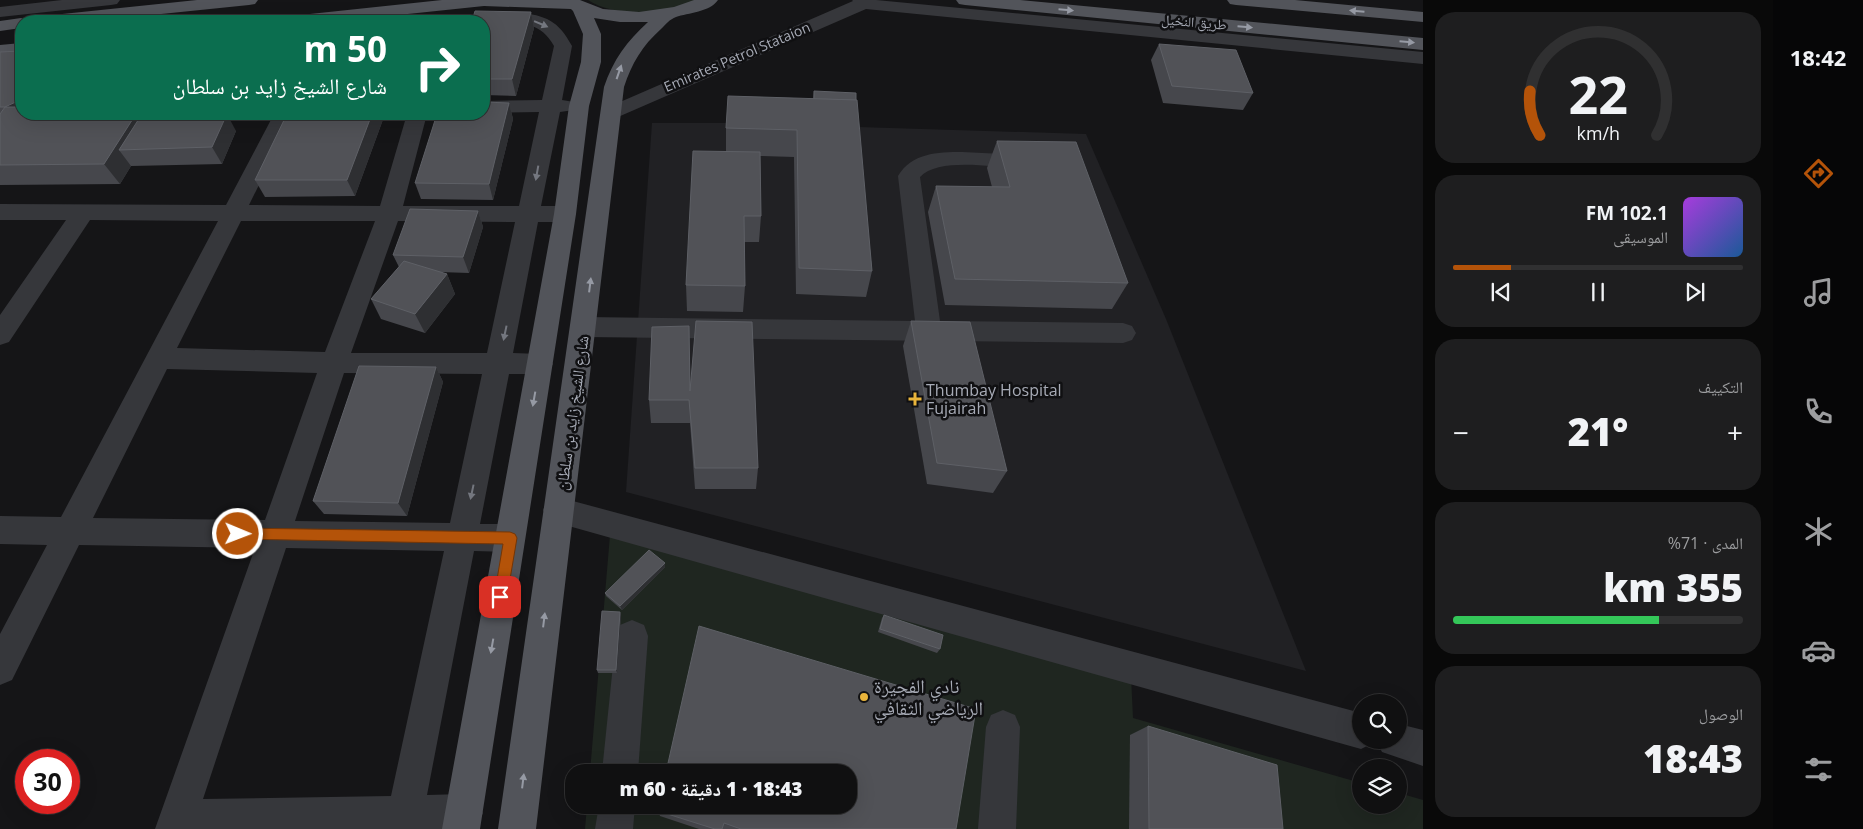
<!DOCTYPE html>
<html lang="ar">
<meta charset="utf-8">
<style>
body{margin:0;font-family:"Open Sans","Noto Naskh Arabic",sans-serif;background:#1e1e1f;color:#f1f3f6;direction:rtl;height:100vh;display:flex;flex-direction:column;font-size:19px;white-space:nowrap}
*{box-sizing:border-box;margin:0}
p{font-size:16px;color:#9c9d9f}
.icon{flex:none;width:28px;height:28px;fill:none;stroke:currentColor;stroke-width:2;stroke-linecap:round;stroke-linejoin:round}
.map{position:relative;flex:1;overflow:hidden;direction:ltr}
.sheet{display:flex;flex-direction:column;gap:12px;padding:12px;background:#090909;width:350px}
.sheet>*{flex:none}
.banner{position:absolute;left:15px;top:15px;width:475px;height:105px;border-radius:20px;box-shadow:0 5px 20px #0002,0 0 0 1px #303031;direction:rtl;background:#0b6e4f;color:#fff;overflow:hidden}
.tools{position:absolute;left:1352px;top:694px;display:grid;gap:10px}
.tools a{display:grid;place-items:center;width:55px;height:55px;border-radius:50%;background:#101011;box-shadow:0 5px 20px #0002,0 0 0 1px #303031;font-size:25px}
.speed{position:absolute;left:15px;top:749px;display:flex;gap:10px;font-size:25px;font-weight:700;text-align:center}
.speed>*{display:grid;place-content:center;width:65px;height:65px;border-radius:50%;background:#101011;box-shadow:0 5px 20px #0002,0 0 0 1px #303031;line-height:1}
.speed .limit{border:8px solid #d22;background:#fff;color:#111}
.pin{position:absolute;display:grid;place-items:center;width:42px;height:42px;color:#fff;margin:-21px;border-radius:10px;box-shadow:0 2px 8px #0006}
.me{position:absolute;width:55px;margin:-28px;rotate:91deg;stroke-linejoin:round;filter:drop-shadow(0 0 4px #0008)}
.turn{display:flex;align-items:center;gap:18px;height:105px;padding:0 20px;font-size:22px}
.turn .icon{width:65px;height:65px;stroke-width:2.5}
.turn b{display:block;font-size:35px;line-height:42px}
.big{font-size:38px;font-weight:800;line-height:1.1}
.sheet .card{flex:1;display:flex;flex-direction:column;justify-content:center;gap:8px;min-width:0;padding:0 18px;border-radius:20px;background:#1e1e1f}
.sheet .dial{align-items:center;gap:0}
.dial svg{height:130px;overflow:visible;fill:none;stroke:#303031;stroke-width:7;stroke-linecap:round;text-anchor:middle}
.dial text{fill:#f1f3f6;stroke:none}
.song{display:flex;align-items:center;gap:15px}
.cover{width:60px;height:60px;border-radius:8px;background:linear-gradient(135deg,hsl(280 70% 55%),hsl(210 70% 35%))}
.played{height:5px;border-radius:2px;background:linear-gradient(90deg,#b45309 20%,#303031 20%)}
.keys{display:flex;justify-content:space-around;direction:ltr}
.heat{display:flex;justify-content:space-between;align-items:center;font-size:28px;direction:ltr}
.charge{height:8px;border-radius:4px;background:linear-gradient(90deg,#34c759 71%,#303031 0)}
.trip{position:absolute;left:565px;top:764px;width:292px;height:50px;border-radius:20px;background:#101011;box-shadow:0 5px 20px #0002,0 0 0 1px #303031;font-weight:800;line-height:50px;text-align:center;direction:rtl}
main{display:flex;flex:1;min-height:0}
.tabs{display:flex;flex-direction:column;width:90px;justify-content:space-around;align-items:center;background:#060607;color:#9c9d9f}
.tabs .icon{width:35px;height:35px}
.tabs .selected{color:#b45309}
.tabs b{font-size:22px;color:#f1f3f6}
.map>svg:first-child{display:block}
.built{fill:#212124}
.green{fill:#1f2620}
.lines{fill:none;stroke-linecap:round;stroke-linejoin:round}
.minor{fill:#36373b;fill-rule:evenodd}
.major{fill:#52545a;fill-rule:evenodd}
.wall{fill:#46474c}
.shaded-wall{fill:#2e2f32}
.building{fill:#515257;stroke:#5e6066}
.oneway{fill:#969aa4}
.oneway2{fill:#74777f}
.route{fill:#b45309;stroke:#753606}
.poi-dot{fill:#e9b43b;stroke:#101012;stroke-width:2}
.labels{text-anchor:middle;stroke-width:5;stroke-linejoin:round;paint-order:stroke}
.far-street-label{font-size:14px;fill:#a7abb6;stroke:#101012}
.poi-label{font-size:16px;fill:#a7abb6;stroke:#101012;text-anchor:start}
.street-label{font-size:16px;fill:#a7abb6;stroke:#101012}
.near-poi-label{font-size:19px;fill:#a7abb6;stroke:#101012;text-anchor:start}
</style>
<main>
<nav class="tabs">
<b>18:42</b>
<svg class="icon selected" aria-label="directions" viewBox="0 0 24 24"><path d="M12 3l9 9-9 9-9-9zM9 14v-3h6M13 9l2 2-2 2"/></svg>
<svg class="icon" aria-label="music" viewBox="0 0 24 24"><path d="M9 18V5l10-2v13"/><circle cx="6" cy="18" r="3"/><circle cx="16" cy="16" r="3"/></svg>
<svg class="icon" aria-label="phone" viewBox="0 0 24 24"><path d="M5 4h4l2 5-3 2q2 4 5 5l2-3 5 2v4C11 20 4 13 5 4z"/></svg>
<svg class="icon" aria-label="climate" viewBox="0 0 24 24"><path d="M12 3v18M4 7l16 10M4 17L20 7"/></svg>
<svg class="icon" aria-label="car" viewBox="0 0 24 24"><path d="M5 17H2v-5l4-1 3-4h7l3 4 3 1v5h-3M9 17h6M6 11h13"/><circle cx="7" cy="17" r="2"/><circle cx="17" cy="17" r="2"/></svg>
<svg class="icon" aria-label="filters" viewBox="0 0 24 24"><path d="M4 7h16M4 17h16"/><circle cx="9" cy="7" r="2"/><circle cx="15" cy="17" r="2"/></svg>
</nav>
<section class="sheet">
<div class="card dial"><svg viewBox="0 0 100 80">
<path d="M14 69A42 42 0 1 1 86 69"/>
<path d="M14 69A42 42 0 0 1 8 42" stroke="#b45309"/>
<text x="50" y="56" font-size="32" font-weight="700">22</text>
<text x="50" y="72" font-size="11">km/h</text>
</svg></div>
<div class="card">
<div class="song"><i class="cover"></i><div><b>102.1 FM</b><p>الموسيقى</p></div></div>
<div class="played"></div>
<div class="keys"><svg class="icon" aria-label="previous" viewBox="0 0 24 24"><path d="M18 5L8 12l10 7zM5 5v14"/></svg><svg class="icon" aria-label="pause" viewBox="0 0 24 24"><path d="M8 5v14M16 5v14"/></svg><svg class="icon" aria-label="next" viewBox="0 0 24 24"><path d="M6 5l10 7-10 7zM19 5v14"/></svg></div>
</div>
<div class="card"><p>التكييف</p>
<div class="heat"><a>−</a><b class="big">21°</b><a>+</a></div>
</div>
<div class="card"><p>المدى · 71%</p><b class="big">355 km</b><div class="charge"></div></div>
<div class="card"><p>الوصول</p><b class="big">18:43</b></div>
</section>
<div class="map">
<svg width="1423" height="829" viewBox="0 0 1423 829">
<rect width="100%" height="100%" fill="#151517"/>
<polygon class="built" points="652,123 728,123 1086,134 1166,319 1306,671 626,492"/>
<g class="green">
<path d="M588 0H702C673 14 616 19 588 0Z"/>
<polygon points="610,535 1131,676 1133,718 1361,783 1361,805 1399,805 1399,793 1423,800 1423,829 585,829 587,805 849,805 849,772 590,772"/>
</g>
<g class="lines">
<g class="minor">
<polygon points="62,0 120,0 117,4 111,5 0,17 0,7"/>
<polygon points="852,0 876,0 1423,52 1423,64 866,9 618,117 611,119 604,117 601,113 604,109 853,1"/>
<path d="M518 12C546 16 558 20 572 46L562 100 574 102 577 106 574 110 560 112 541 206H565L573 209 576 214 573 219 565 222H538L513 353 540 354 549 357 553 364 549 371 540 374H509L480 524H510L521 528 525 538 521 548 510 552 474 551 427 795 464 794 477 800 483 813 477 826 470 829H155L255 548 79 545 12 680 0 685V634L47 545 0 544V516L61 517 218 221 90 220 9 342 0 345V315L66 220H0V204L226 205 274 114H294L249 205 380 206 407 114H427L403 206H519L539 112 484 113V101L542 100 554 46C547 34 541 29 529 25L450 21 453 17 459 16ZM241 221H375L325 352 177 348ZM398 221 515 222 487 353H351ZM167 369 317 373 265 520 93 518ZM344 373 482 374 450 523 295 521ZM286 548 444 551 391 796 203 799Z"/>
<path d="M962 152 1026 155 1034 157 1037 162 1034 167 1026 169C1000 168 939 156 920 177L940 321 1123 323 1132 326 1136 333 1132 340 1123 343 584 337 575 334 571 327 575 320 584 317 915 321 898 176C912 153 937 152 962 152Z"/>
<polygon points="558,497 1361,713 1361,740 1375,740 1373,743 1361,749 558,523 547,519 543,510 547,501"/>
<polygon points="632,620 644,625 648,636 638,772 602,772 616,636 620,625"/>
<polygon points="1003,710 1015,715 1020,727 1016,829 978,829 986,727 991,715"/>
<polygon points="1399,724 1423,730 1423,766 1382,752 1376,740 1399,740"/>
<polygon points="599,805 635,805 633,829 595,829"/>
</g>
<g class="major">
<polygon points="197,0 258,0 255,4 249,5 93,21 34,21 37,17 43,16"/>
<path d="M442 0H580L603 9 639 12 674 7 694 0H718C710 12 688 13 676 17 670 19 665 25 661 29 642 46 632 63 624 87L536 829H498L604 87C613 60 627 41 648 22H620L594 18 601 34V62L589 106 576 214 480 829H442L554 214 569 106 581 62 583 34 573 11 571 9 484 6 341 21H282L285 17 291 16Z"/>
<polygon points="956,0 1020,0 1423,38 1423,50 965,5 959,4"/>
<polygon points="1227,0 1295,0 1423,12 1423,22 1236,5 1230,4"/>
<polygon points="21,18 29,21 21,21 21,28 0,31 0,21"/>
<polygon points="21,43 21,55 0,57 0,45"/>
</g>
</g>
<g class="wall">
<polygon points="531,12 534,28 516,96 484,95 484,21"/>
<polygon points="1159,44 1253,93 1243,110 1163,103 1151,60"/>
<polygon points="0,52 21,114 193,114 236,131 222,164 131,166 120,184 0,185"/>
<polygon points="814,91 856,100 872,271 866,297 796,294 794,157 760,156 761,216 759,242 744,242 745,286 743,312 687,311 686,285 726,151 726,128 813,99"/>
<polygon points="509,103 513,119 493,200 421,199 415,183"/>
<polygon points="287,114 385,114 355,196 265,197 255,180"/>
<polygon points="997,141 1128,283 1112,309 945,305 928,212 936,186 992,187 987,168"/>
<polygon points="478,211 483,227 469,273 439,272 447,274 455,294 425,333 381,319 371,299 399,267 393,255"/>
<polygon points="911,321 1007,471 993,493 927,484 903,346"/>
<polygon points="690,351 690,383 758,468 756,489 695,489 690,423 651,423 649,400"/>
<polygon points="436,367 443,382 407,516 324,514 313,501"/>
<polygon points="665,563 665,567 622,610 606,596 605,593"/>
<polygon points="620,612 621,616 617,673 598,673 597,670"/>
<polygon points="884,615 940,649 937,653 878,632 882,618"/>
<polygon points="1148,726 1283,829 1129,829 1130,735"/>
<polygon points="658,811 956,829 699,829 660,816"/>
</g>
<g class="shaded-wall">
<polygon points="531,12 534,28 516,96 512,79"/>
<polygon points="21,98 21,114 5,107"/>
<polygon points="509,103 513,119 493,200 489,184"/>
<polygon points="136,114 142,114 119,150 131,166 120,184 104,164"/>
<polygon points="227,114 236,131 222,164 212,147"/>
<polygon points="372,114 385,114 355,196 347,180"/>
<polygon points="478,211 483,227 469,273 463,257"/>
<polygon points="447,274 455,294 425,333 415,314"/>
<polygon points="689,326 690,351 691,414 690,391"/>
<polygon points="436,367 443,382 407,516 398,503"/>
<polygon points="665,563 665,567 622,610 620,606"/>
<polygon points="620,612 621,616 617,673 616,670"/>
</g>
<g class="building">
<polygon points="475,11 531,12 512,79 484,79 484,21 472,21"/>
<polygon points="341,17 415,19 413,21 339,21"/>
<polygon points="1159,44 1236,50 1253,93 1172,86"/>
<polygon points="21,51 21,98 20,100 5,107 21,107 21,114 136,114 104,164 0,165 0,114 5,107 0,107 0,52"/>
<polygon points="814,91 856,93 856,100 814,99"/>
<polygon points="728,96 857,100 872,271 799,268 797,130 726,128"/>
<polygon points="484,102 509,103 489,184 415,183 437,114 484,114"/>
<polygon points="142,114 227,114 212,147 119,150"/>
<polygon points="287,114 372,114 347,180 255,180"/>
<polygon points="997,141 1076,142 1128,283 955,279 936,186 1010,187"/>
<polygon points="693,151 760,152 761,216 744,216 745,286 686,285"/>
<polygon points="410,209 478,211 463,257 393,255"/>
<polygon points="404,261 447,274 415,314 371,299"/>
<polygon points="696,321 752,322 758,468 695,468 689,400 649,400 652,327 689,326 690,391"/>
<polygon points="911,321 970,322 1007,471 937,463"/>
<polygon points="359,366 436,367 398,503 313,501"/>
<polygon points="649,550 665,563 620,606 605,593"/>
<polygon points="602,611 620,612 616,670 597,670"/>
<polygon points="884,615 943,635 940,649 880,629"/>
<polygon points="699,626 976,709 956,829 741,829 724,823 722,829 715,829 658,811 659,805 849,805 849,772 666,772"/>
<polygon points="1148,726 1277,765 1283,829 1149,829"/>
</g>
<defs><path id="oneway-solid" d="M-6-.8H1V-3.2L6.5 0L1 3.2V.8H-6Z" transform="scale(1.25)"/></defs>
<g class="oneway">
<use href="#oneway-solid" transform="translate(1066 10) rotate(5)"/>
<use href="#oneway-solid" transform="translate(1357 11) rotate(-175)"/>
<use href="#oneway-solid" transform="translate(1245 27) rotate(5)"/>
<use href="#oneway-solid" transform="translate(1407 42) rotate(5)"/>
<use href="#oneway-solid" transform="translate(619 72) rotate(-71)"/>
<use href="#oneway-solid" transform="translate(590 285) rotate(-83)"/>
<use href="#oneway-solid" transform="translate(534 399) rotate(100)"/>
<use href="#oneway-solid" transform="translate(544 620) rotate(-83)"/>
<use href="#oneway-solid" transform="translate(492 646) rotate(100)"/>
<use href="#oneway-solid" transform="translate(523 781) rotate(-83)"/>
</g>
<g class="oneway2">
<use href="#oneway-solid" transform="translate(541 24) rotate(23)"/>
<use href="#oneway-solid" transform="translate(537 173) rotate(100)"/>
<use href="#oneway-solid" transform="translate(505 333) rotate(102)"/>
<use href="#oneway-solid" transform="translate(472 492) rotate(102)"/>
</g>
<polygon class="route" points="238,528 510,532 515,534 517,538 507,597 505,602 500,603 496,602 494,597 503,544 238,539 233,538 231,534 233,530"/>
<g class="poi-dot">
<path d="M912.5 391.5h5v5h5v5h-5v5h-5v-5h-5v-5h5z"/>
<circle cx="864" cy="697" r="5"/>
</g>
<g class="labels">
<g class="far-street-label">
<text transform="translate(1194 22) rotate(5)" y="5">طريق النخيل</text>
<text transform="translate(737 57) rotate(-23)" y="5">Emirates Petrol Stataion</text>
</g>
<g class="poi-label">
<text x="926" y="396">Thumbay Hospital<tspan x="926" dy="18">Fujairah</tspan></text>
</g>
<g class="street-label">
<text transform="translate(572 413) rotate(-82)" y="6">شارع الشيخ زايد بن سلطان</text>
</g>
<g class="near-poi-label">
<text x="874" y="693">نادي الفجيرة<tspan x="874" dy="22">الرياضي الثقافي</tspan></text>
</g>
</g>
</svg>
<div class="tools">
<a><svg class="icon" aria-label="search" viewBox="0 0 24 24"><circle cx="10" cy="10" r="6"/><path d="M15 15l6 6"/></svg></a>
<a><svg class="icon" aria-label="layers" viewBox="0 0 24 24"><path d="M12 4l9 5-9 5-9-5zM3 14l9 5 9-5"/></svg></a>
</div>
<div class="speed"><div class="limit">30</div></div>
<div class="pin" style="left:500px;top:597px;background:#d93025"><svg class="icon" aria-label="arrive" viewBox="0 0 24 24"><path d="M6 21V4h12l-3 4 3 4H6"/></svg></div>
<svg class="me" style="left:238px;top:534px" viewBox="-20 -20 40 40"><circle r="17" fill="#b45309" stroke="#fff" stroke-width="3"/><path d="M0-11L8 9 0 5-8 9z" fill="#fff"/></svg>
<div class="trip">18:43 · 1 دقيقة · 60 m</div>
<div class="banner">
<div class="turn"><svg class="icon" aria-label="right" viewBox="0 0 24 24"><path d="M7 20v-9h11M14 6l5 5-5 5"/></svg><div><b>50 m</b>شارع الشيخ زايد بن سلطان</div></div>
</div>
</div>
</main>
